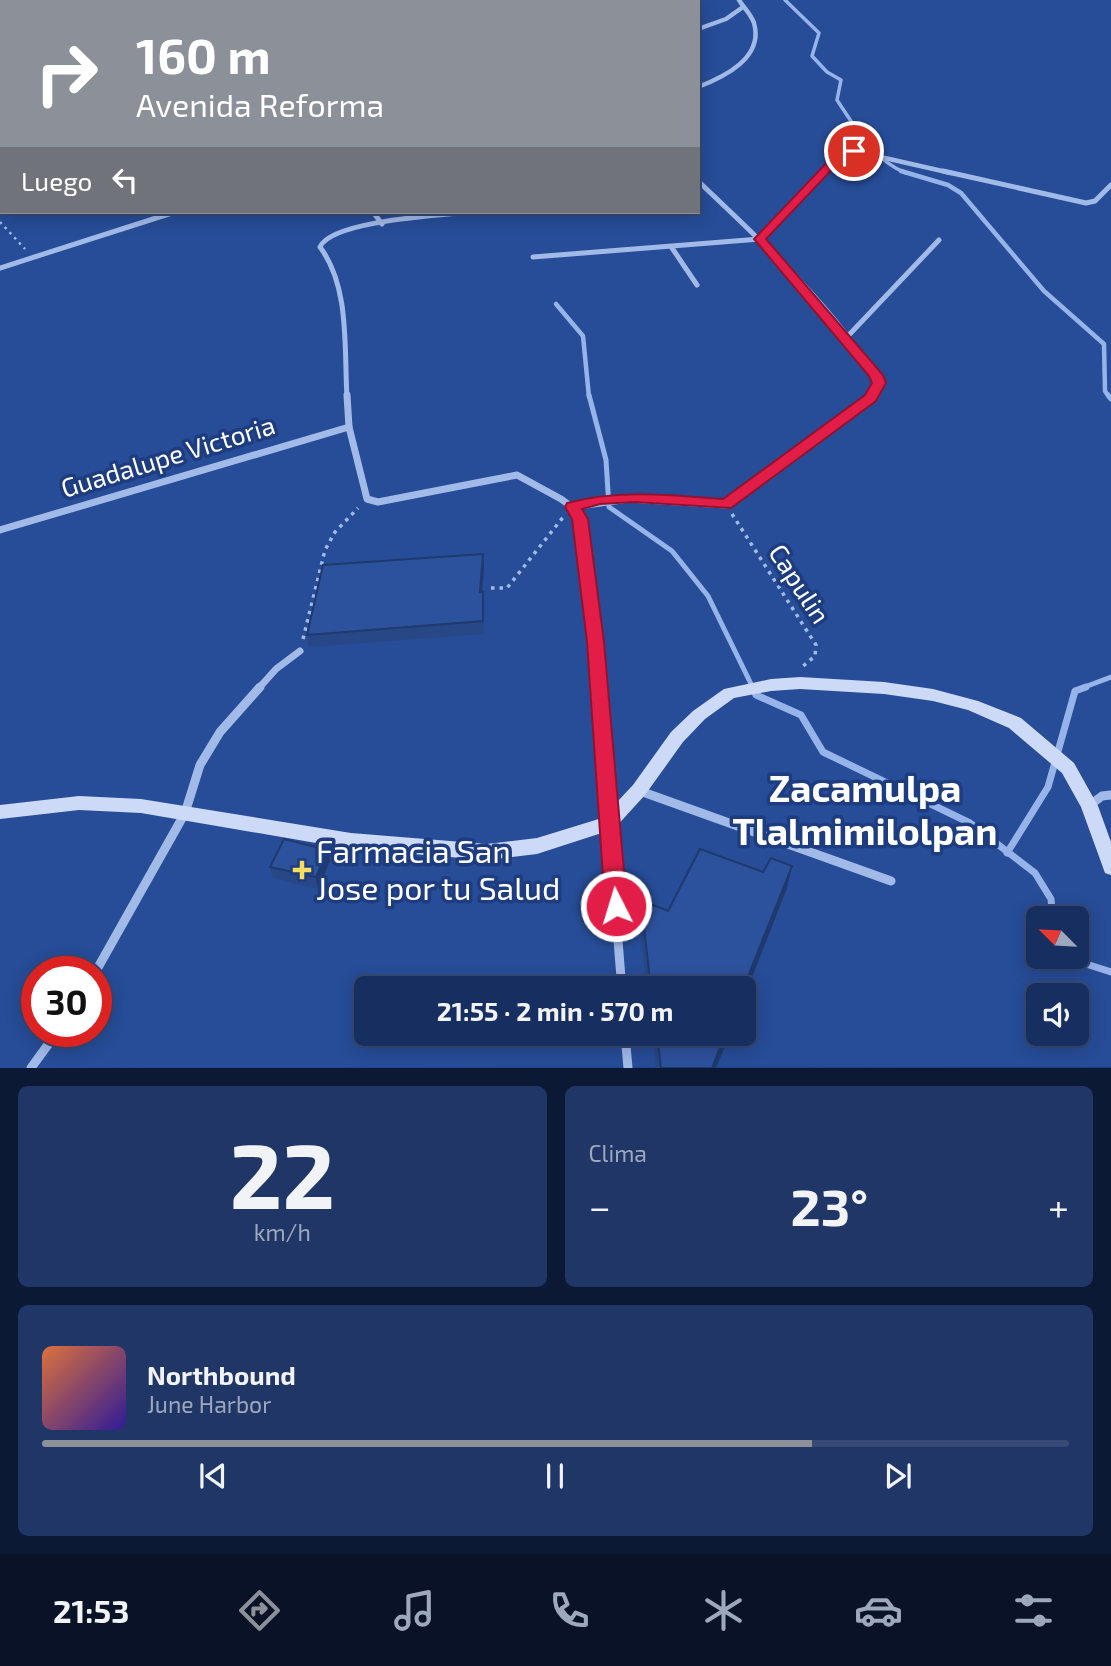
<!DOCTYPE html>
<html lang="es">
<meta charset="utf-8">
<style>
body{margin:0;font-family:"Exo 2",sans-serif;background:#1f3666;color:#f1f3f6;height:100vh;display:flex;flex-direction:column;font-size:26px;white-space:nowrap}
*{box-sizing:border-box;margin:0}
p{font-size:23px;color:#9ea8bd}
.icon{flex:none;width:38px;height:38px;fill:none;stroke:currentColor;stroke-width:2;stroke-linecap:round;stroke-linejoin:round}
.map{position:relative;height:1068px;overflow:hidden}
.sheet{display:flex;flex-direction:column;gap:18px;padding:18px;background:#0c1935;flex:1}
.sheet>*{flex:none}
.hud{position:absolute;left:0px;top:0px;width:700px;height:214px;box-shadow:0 4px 18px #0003,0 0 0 2px #354a75;background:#8c9099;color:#fff;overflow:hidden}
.needle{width:46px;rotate:294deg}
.controls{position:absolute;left:1026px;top:906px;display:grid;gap:14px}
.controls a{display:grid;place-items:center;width:63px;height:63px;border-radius:10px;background:#162e60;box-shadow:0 4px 18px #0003,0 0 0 2px #354a75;font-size:35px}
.speed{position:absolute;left:21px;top:956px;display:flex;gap:14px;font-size:35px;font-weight:700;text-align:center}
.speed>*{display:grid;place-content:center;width:91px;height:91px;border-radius:50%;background:#162e60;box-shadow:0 4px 18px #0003,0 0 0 2px #354a75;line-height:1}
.speed .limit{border:10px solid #d22;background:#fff;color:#111}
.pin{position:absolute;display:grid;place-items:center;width:60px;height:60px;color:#fff;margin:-30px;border:4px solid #fff;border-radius:50%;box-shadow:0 2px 7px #0007}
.me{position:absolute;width:77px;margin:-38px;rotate:355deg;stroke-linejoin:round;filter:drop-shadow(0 0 5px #0008)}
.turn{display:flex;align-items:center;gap:24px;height:147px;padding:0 21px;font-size:32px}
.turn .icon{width:91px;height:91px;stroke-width:2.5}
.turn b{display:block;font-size:49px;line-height:60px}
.then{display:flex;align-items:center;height:66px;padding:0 21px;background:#0003;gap:14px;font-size:26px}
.big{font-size:52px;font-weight:700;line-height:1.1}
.sheet .tile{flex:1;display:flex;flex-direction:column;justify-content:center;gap:10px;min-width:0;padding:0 24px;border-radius:10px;background:#1f3666}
.sheet .dial{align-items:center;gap:0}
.dial b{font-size:91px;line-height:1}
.song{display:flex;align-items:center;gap:21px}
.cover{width:84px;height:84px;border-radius:10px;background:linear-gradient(135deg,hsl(20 70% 55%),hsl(250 70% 35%))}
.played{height:7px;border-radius:4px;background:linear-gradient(90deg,#8c9099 75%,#354a75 75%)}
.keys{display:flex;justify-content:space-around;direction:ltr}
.heat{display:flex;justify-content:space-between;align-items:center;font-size:38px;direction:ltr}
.sheet .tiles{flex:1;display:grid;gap:18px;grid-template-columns:1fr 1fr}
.tile:last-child{grid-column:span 2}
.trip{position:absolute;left:354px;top:976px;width:402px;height:70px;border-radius:10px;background:#162e60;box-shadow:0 4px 18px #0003,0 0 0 2px #354a75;font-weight:700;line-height:70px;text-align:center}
.dock{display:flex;height:112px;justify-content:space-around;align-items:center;background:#091226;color:#9ea8bd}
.dock .icon{width:49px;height:49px}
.dock .current{color:#8c9099}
.dock b{font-size:32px;color:#f1f3f6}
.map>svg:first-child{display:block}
.green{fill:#274d98;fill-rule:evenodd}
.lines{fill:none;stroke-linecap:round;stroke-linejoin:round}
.stream-far3{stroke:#96b3ea;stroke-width:3.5}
.stream-far2{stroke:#96b3ea;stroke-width:4.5}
.stream-far1{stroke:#96b3ea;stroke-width:5}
.stream{stroke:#96b3ea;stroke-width:7}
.path-far1{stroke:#a2bae8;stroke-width:2.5;stroke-dasharray:2.5 4.5;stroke-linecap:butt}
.path{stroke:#a2bae8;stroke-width:3.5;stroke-dasharray:3.5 5;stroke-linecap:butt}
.minor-far3{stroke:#a2bae8;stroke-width:4.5}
.minor-far2{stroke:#a2bae8;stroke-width:5}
.minor-far1{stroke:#a2bae8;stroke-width:7}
.minor{stroke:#a2bae8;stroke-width:9}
.secondary{fill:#cddaf7;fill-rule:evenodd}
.wall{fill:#274787}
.shaded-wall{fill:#20396e}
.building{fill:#2d529d;stroke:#20396e;stroke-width:2}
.route{fill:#e11d48;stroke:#92132f;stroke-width:2}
.poi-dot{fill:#f7de61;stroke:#1e3d80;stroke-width:2.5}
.labels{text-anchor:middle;stroke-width:7;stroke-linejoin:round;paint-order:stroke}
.street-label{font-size:26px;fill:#fff;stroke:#1e3d80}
.near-poi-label{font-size:32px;fill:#fff;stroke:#1e3d80;text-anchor:start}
.near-quarter-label{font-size:37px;font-weight:bold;fill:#fff;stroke:#1e3d80}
</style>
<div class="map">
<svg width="1111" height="1068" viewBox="0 0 1111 1068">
<rect width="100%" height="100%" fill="#1e3d80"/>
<path class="green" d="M0 0H1111V1067L0 1068ZM2 2H698V212H2ZM1038 919H1076V957H1038ZM37 971H96V1031H37ZM366 989H744V1034H366ZM1038 996H1076V1034H1038Z"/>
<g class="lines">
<path class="stream-far3" d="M785 0 819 33 812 56 827 72 841 80 837 100C855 127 874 161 906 173"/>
<g class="stream-far2">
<polyline points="901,171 948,185 961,193 1044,291 1104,344 1105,391 1109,397"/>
<polyline points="556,304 583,336 589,397"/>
</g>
<g class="stream-far1">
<polyline points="589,395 606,460 609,507 672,551 708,596 753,688"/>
<polyline points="1108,395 1111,399"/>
<polyline points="1082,688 1111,677"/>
</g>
<g class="stream">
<polyline points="752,687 756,695 801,715 823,752 970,823 1035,873 1051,899 1053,919"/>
<polyline points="1007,853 1048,787 1075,691 1086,687"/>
<polyline points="1064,957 1111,972"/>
</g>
<polyline class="path-far1" points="0,222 25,249"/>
<g class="path">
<polyline points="732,514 816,645 815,656 801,668"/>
<polyline points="491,588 507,588 564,516"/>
<polyline points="303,639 325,550 335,532 358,508"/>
</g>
<g class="minor-far3">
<polyline points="407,0 409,2"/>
<polyline points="0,2 3,0"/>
<polyline points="172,2 175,0"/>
<polyline points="539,2 545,0"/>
<polyline points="698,29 726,19 743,7"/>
<path d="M698 87C724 77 764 58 754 23 751 14 744 8 739 0"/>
<polyline points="824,173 837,159 854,151 951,173"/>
</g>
<g class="minor-far2">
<polyline points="943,171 1086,203 1095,201 1111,185"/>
<path d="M698 181C745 226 860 330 877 389L872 397"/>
<polyline points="373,212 382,224"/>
<polyline points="672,248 697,285"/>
<polyline points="533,257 760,239 825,171"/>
<polyline points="0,268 175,212"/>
<polyline points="847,337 939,240"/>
<path d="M347 397C344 348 350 287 320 247 331 221 441 215 470 212"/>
</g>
<g class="minor-far1">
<polyline points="347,395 349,427 367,499 378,502 517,475 561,499 572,507 580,519 598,688"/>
<polyline points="572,507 629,499 726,505 873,395"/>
<polyline points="0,530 349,427"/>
<polyline points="259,688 276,669 300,651"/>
</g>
<g class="minor">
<path d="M598 687C609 787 613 888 622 989"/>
<polyline points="640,791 891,881"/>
<polyline points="1090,805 1102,796 1111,795"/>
<polyline points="96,971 185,813 200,765 220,732 260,687"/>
<polyline points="625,1034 628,1068"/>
<polyline points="31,1068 58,1031"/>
</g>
<polygon class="secondary" points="800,677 884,682 933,689 978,701 1021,718 1074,763 1098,806 1111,842 1111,875 1105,873 1081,807 1062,773 1009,728 968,710 933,701 884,694 800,689 771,691 734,698 705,719 683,742 645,795 614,829 537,854 487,860 351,849 141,813 79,810 0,819 0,805 79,796 141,799 351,833 487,844 537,838 602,818 633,785 671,732 693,711 724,689 771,679"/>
</g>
<g class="wall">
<polygon points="484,566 482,592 484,604 484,634 309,647 307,635"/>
<polygon points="328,850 330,861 318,889 273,878 270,867"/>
<polygon points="792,866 787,888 744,989 647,989 639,922 641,900 668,911 763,872"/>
<polygon points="652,1034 730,1034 716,1068 656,1068"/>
</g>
<g class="shaded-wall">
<polygon points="483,554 484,566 481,605 480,592"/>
<polygon points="328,850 330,861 318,889 316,877"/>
<polygon points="792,866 787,888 744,998 743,989"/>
<polygon points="725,1034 730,1034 716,1068 712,1068"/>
</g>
<g class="building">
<polygon points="483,554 480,592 483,592 483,621 307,635 323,565"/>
<polygon points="284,839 328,850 316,877 270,867"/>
<polygon points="700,849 763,872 771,858 792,866 743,989 651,989 641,900 668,911"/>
<polygon points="657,1034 725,1034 712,1068 661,1068"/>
</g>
<path class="route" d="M850 149 859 151 840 161 766 239 883 375 886 383 876 401 731 508 634 502 600 504 582 509 588 519 604 642 627 906 624 912 616 915 608 912 605 906 587 642 572 519 565 507 567 503C619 489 669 495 723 499L865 395 872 383 869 376 754 239 833 156Z"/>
<path class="poi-dot" d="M298.5 859.5h7v7h7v7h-7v7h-7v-7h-7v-7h7z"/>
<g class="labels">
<g class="street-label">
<text transform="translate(168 457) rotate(-17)" y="9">Guadalupe Victoria</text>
<text transform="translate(799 584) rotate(57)" y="9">Capulin</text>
</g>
<g class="near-poi-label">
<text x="316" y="863">Farmacia San<tspan x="316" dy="37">Jose por tu Salud</tspan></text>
</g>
<g class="near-quarter-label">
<text x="865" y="802">Zacamulpa<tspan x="865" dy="43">Tlalmimilolpan</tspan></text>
</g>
</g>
</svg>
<div class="controls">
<a><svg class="needle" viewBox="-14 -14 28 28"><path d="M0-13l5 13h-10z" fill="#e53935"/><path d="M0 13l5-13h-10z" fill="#9ea8bd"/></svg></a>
<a><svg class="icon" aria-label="sound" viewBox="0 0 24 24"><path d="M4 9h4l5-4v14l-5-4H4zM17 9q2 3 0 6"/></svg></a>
</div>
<div class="speed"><div class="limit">30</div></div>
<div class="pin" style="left:854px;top:151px;background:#d93025"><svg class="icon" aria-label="arrive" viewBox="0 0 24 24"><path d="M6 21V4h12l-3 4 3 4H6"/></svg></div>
<svg class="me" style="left:616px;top:906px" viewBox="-20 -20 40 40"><circle r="17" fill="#e11d48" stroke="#fff" stroke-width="3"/><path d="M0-11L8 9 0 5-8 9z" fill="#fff"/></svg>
<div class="trip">21:55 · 2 min · 570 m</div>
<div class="hud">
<div class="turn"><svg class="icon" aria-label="right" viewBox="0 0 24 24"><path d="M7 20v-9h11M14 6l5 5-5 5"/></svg><div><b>160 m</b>Avenida Reforma</div></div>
<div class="then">Luego<svg class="icon" aria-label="left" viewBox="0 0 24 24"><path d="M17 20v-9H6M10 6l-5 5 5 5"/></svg></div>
</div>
</div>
<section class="sheet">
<div class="tiles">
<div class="tile dial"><b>22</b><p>km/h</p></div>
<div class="tile"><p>Clima</p>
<div class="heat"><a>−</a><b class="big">23°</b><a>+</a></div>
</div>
<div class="tile">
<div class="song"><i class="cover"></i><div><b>Northbound</b><p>June Harbor</p></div></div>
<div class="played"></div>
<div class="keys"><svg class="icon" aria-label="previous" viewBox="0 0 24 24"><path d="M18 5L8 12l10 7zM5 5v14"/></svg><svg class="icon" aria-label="pause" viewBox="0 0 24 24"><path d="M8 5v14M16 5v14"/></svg><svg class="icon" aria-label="next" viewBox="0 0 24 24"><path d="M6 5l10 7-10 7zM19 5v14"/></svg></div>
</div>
</div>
</section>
<nav class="dock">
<b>21:53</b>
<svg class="icon current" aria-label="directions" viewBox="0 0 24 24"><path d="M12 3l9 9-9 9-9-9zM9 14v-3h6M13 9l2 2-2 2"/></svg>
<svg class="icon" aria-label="music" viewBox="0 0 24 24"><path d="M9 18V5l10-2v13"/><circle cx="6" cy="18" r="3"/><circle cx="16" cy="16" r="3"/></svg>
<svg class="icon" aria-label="phone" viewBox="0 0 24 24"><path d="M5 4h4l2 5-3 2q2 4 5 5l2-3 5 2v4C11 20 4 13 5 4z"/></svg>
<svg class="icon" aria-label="climate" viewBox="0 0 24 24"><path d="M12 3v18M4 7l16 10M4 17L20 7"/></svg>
<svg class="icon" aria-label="car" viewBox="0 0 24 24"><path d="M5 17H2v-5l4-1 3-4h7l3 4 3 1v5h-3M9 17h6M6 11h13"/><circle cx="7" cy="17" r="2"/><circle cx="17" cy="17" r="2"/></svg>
<svg class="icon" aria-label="filters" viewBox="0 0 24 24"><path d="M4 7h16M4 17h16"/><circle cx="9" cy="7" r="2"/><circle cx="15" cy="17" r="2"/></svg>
</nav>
